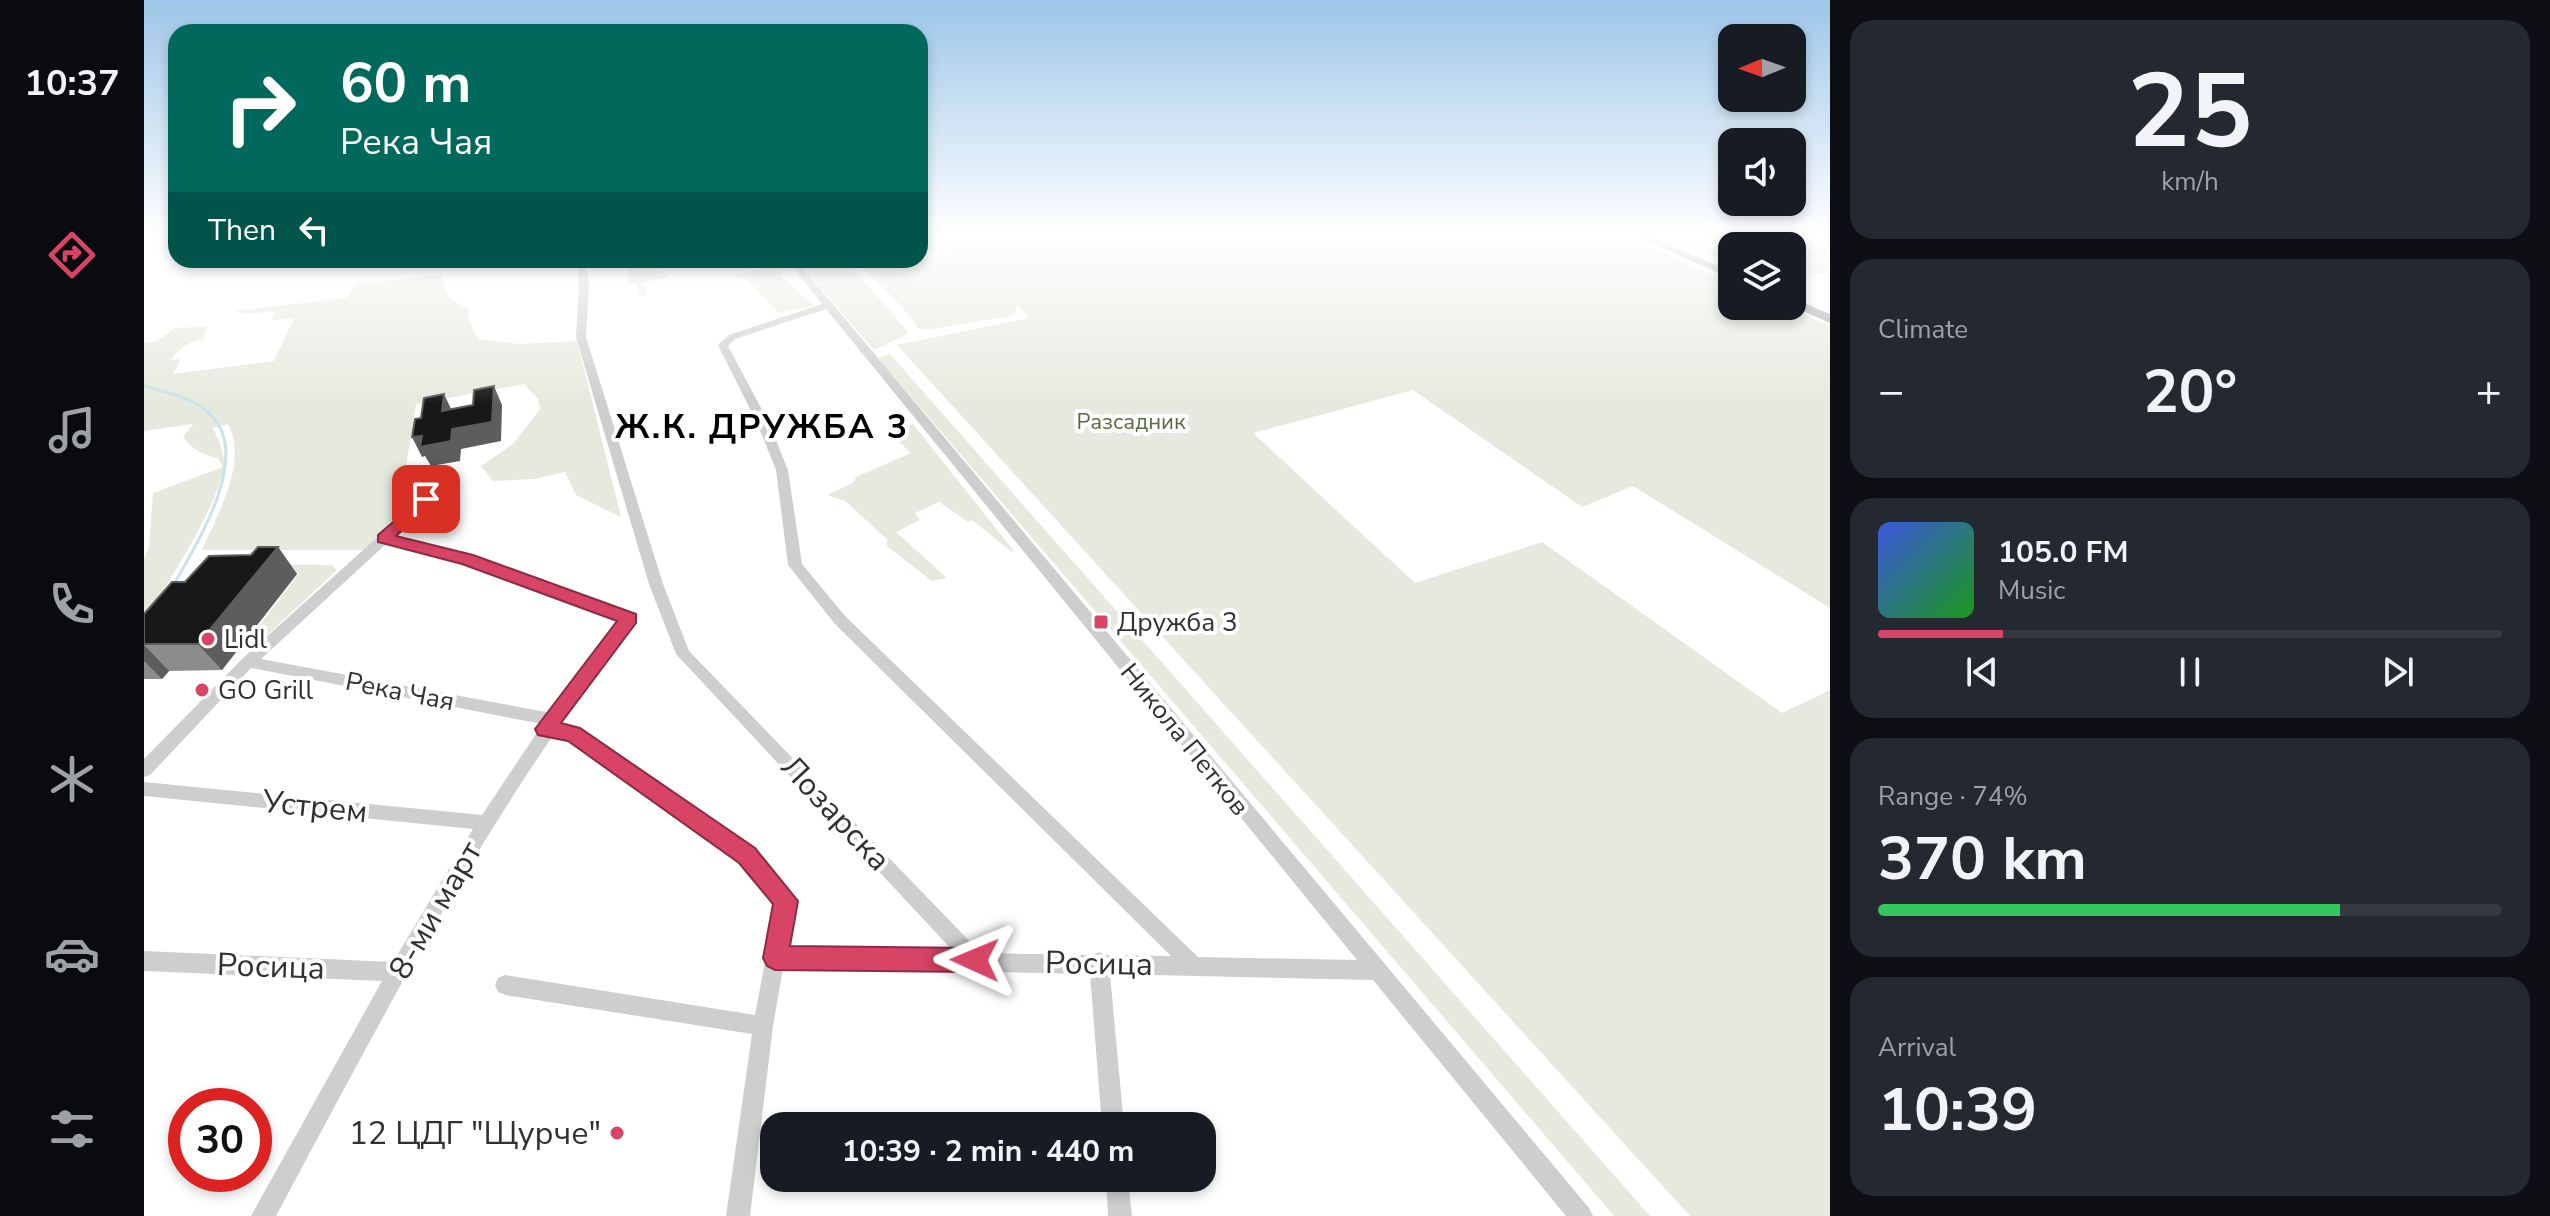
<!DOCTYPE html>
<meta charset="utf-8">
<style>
body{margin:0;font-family:"Nunito Sans",sans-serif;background:#242831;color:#f1f3f6;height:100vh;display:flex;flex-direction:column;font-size:30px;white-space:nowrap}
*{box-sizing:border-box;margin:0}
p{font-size:26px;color:#9ea1a6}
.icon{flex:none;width:44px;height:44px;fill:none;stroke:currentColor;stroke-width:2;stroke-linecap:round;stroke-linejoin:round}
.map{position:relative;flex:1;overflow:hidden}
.side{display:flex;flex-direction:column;gap:20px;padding:20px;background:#0d0f14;width:720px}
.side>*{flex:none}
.guide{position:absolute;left:24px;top:24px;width:760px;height:244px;border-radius:24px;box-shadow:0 4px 12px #0003;background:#00695c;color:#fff;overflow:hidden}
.needle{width:52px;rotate:269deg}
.controls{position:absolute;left:1574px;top:24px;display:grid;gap:16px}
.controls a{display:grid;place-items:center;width:88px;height:88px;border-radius:16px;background:#171b24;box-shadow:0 4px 12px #0003;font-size:40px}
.speed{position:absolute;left:24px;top:1088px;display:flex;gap:16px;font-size:40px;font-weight:700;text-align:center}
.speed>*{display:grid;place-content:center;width:104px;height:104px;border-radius:50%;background:#171b24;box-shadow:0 4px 12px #0003;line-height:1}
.speed .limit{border:12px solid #d22;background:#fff;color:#111}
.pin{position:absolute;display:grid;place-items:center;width:68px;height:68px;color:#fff;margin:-34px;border-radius:16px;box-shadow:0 4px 12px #0006}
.me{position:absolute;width:88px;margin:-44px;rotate:271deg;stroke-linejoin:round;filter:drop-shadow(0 0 6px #0008)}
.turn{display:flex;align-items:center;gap:28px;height:168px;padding:0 40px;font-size:36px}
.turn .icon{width:104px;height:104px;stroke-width:2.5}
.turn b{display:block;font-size:56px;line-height:68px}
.then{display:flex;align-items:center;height:76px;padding:0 40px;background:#0003;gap:16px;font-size:30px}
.big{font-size:60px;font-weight:700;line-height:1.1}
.side .card{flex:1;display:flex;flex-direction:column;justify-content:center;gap:12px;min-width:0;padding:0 28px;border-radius:24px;background:#242831}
.side .dial{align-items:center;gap:0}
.dial b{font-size:104px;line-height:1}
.song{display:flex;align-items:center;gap:24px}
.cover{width:96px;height:96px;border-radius:12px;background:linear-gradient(135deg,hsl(230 70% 55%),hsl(120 70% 35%))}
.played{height:8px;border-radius:4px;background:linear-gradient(90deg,#d84465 20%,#363941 20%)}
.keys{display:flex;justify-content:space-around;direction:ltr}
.heat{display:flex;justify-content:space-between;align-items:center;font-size:44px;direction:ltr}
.charge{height:12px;border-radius:6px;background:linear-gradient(90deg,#34c759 74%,#363941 0)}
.trip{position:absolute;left:616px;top:1112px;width:456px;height:80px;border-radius:24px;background:#171b24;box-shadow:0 4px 12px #0003;font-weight:700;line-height:80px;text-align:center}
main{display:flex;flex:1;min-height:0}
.tabs{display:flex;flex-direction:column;width:144px;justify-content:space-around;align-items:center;background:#090b0e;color:#9ea1a6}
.tabs .icon{width:56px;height:56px}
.tabs .active{color:#d84465}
.tabs b{font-size:36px;color:#f1f3f6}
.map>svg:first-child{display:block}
.green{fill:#e6eade}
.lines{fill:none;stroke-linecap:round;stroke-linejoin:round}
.stream{stroke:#cce2e9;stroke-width:3}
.minor{fill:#cecece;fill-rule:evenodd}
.major{fill:#a9a9a9;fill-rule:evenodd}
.wall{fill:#8c8c8c}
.shaded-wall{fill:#5d5d5d}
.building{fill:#181818;stroke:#5d5d5d;stroke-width:2}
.route{fill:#d84465;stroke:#8c2c42;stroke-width:2}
.poi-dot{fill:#d84465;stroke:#fff;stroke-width:3}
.labels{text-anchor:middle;stroke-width:8;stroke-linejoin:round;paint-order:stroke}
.far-park-label{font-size:22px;fill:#5b6a42;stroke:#fff}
.poi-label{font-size:26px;fill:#313131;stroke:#fff;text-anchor:start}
.street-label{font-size:26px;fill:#313131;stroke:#fff}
.near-street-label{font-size:32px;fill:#313131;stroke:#fff}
.near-poi-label{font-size:32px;fill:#313131;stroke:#fff;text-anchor:end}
.district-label{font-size:34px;font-weight:bold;letter-spacing:2px;fill:#000;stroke:#fff}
</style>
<main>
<nav class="tabs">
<b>10:37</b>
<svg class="icon active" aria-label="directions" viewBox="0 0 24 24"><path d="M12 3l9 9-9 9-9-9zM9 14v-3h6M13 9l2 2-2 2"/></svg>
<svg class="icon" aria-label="music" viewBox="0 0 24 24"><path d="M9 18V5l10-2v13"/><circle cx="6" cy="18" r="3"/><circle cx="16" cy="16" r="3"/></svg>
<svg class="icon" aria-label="phone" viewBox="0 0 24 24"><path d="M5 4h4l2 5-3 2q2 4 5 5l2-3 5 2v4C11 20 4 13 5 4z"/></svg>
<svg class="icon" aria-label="climate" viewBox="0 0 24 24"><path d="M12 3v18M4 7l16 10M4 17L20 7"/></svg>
<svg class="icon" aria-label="car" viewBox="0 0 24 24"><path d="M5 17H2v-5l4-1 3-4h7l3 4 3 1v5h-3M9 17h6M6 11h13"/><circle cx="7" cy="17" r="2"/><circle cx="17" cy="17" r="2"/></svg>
<svg class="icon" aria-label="filters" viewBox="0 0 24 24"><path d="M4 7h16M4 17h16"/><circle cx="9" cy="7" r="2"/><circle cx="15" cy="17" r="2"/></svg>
</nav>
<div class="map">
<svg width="1686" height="1216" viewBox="0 0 1686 1216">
<rect width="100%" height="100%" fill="#fff"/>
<g class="green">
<path d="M776 233H1473L1588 283V306H1641L1686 326V608L1489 486 1438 507 1269 390 1109 433 1271 583 1398 542 1638 713 1686 690V1216H1546L753 345 885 318 873 305 871 315 782 330 774 328C756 301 735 285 715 265L708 267 765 333 730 350 653 260H778L814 250 776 255Z"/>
<polygon points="1509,233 1686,233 1686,272 1648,280 1648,246 1588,246 1588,263"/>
<polygon points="468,260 508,260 524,277 500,282 503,296 495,296 494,286 484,283 483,267 462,265"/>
<polygon points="621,260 631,260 640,272 637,276 670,306 635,313 601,278 588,277 624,266"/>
<path d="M297 275C301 294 307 303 326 309L324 318 334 339 375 344 433 341 477 517 432 495 421 472 391 479 349 481 337 466 369 444 396 409 394 399 380 384 272 404 259 486 299 479 220 550H58C73 514 105 463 84 424L69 428C74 439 80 451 80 464 78 499 22 588 0 619V560L5 546 9 493 79 467 74 458C61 456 47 449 39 437L49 424 0 431V343L13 341 31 328 63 327 59 339C46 341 34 349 27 360L37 359 29 374 130 361 150 318 128 320 132 311 104 314 91 311 202 298 211 284Z"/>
<polygon points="746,354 1506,1216 1470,1216 734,358"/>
<polygon points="769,424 869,550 868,552 828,520 824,522 795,502 771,513 776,520 752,532 803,578 788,581 743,546 743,539 701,501 684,495 710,482 712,477 767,453 747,434"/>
<polygon points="102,564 188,565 193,570 106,651 96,651 155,573 89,573"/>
</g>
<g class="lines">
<g class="stream">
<polyline points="1076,240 1093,241"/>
<path d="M0 386C23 393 50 397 67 415 109 457 51 546 29 586"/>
</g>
<g class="minor">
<path d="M432 260H440L445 282 442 337 519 584 545 651 837 953 949 955 955 952 961 955 1027 956 691 624 644 565 632 470 613 423 574 345 585 335 678 304 643 260H652L1445 1208 1449 1216H1422L1229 980 966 974 980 1126H958L946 974 639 968 629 1026 606 1216H582L608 1034 361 995 354 992 351 985 354 978 361 975 611 1015 632 903 597 861 425 740 408 737C304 889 219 1054 132 1216H107L238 981 0 971V951L249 962 329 829 0 796V782L338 815 394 731 395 725 398 724 107 668 6 775 0 777V759L99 658 295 482 299 481 305 485 250 537 328 556 490 614 492 618 490 622 416 725 435 729 609 849 651 901 643 949 810 952 532 654 505 584 432 337 435 282ZM682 309 1213 960 1054 957 701 616 658 564 644 470 625 423 584 346 591 339ZM242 544 320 563 476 620 407 713 117 659Z"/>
<polygon points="962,1178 984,1178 988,1216 964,1216"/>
</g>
<g class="major">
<polygon points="1484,233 1499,233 1588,272 1588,279"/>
<polygon points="1648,298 1686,314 1686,323 1647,306"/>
</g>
</g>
<polygon class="wall" points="134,547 153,574 78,670 25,671 18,679 0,679 0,614 107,555"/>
<g class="shaded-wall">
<polygon points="350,386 358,405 357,441 317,449 316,461 287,466 281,456 278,457 268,437 308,429"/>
<polygon points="300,394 309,413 298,411"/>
<polygon points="134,547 153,574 78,670 54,644"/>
<polygon points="0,645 25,671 18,679 0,661"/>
</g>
<g class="building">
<polygon points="350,386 348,422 308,429 307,441 276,447 278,436 268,437 271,419 277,418 280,398 300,394 298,411 329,405 330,390"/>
<polygon points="114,547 134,547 54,644 0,644 0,614 28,582 41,582 65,556 107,555"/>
</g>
<linearGradient id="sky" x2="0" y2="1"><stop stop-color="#9dc6e8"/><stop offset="0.58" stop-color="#fff"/><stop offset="1" stop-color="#fff" stop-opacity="0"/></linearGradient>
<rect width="1686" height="404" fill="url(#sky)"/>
<polygon class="route" points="282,494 288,496 288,503 252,536 329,555 492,614 492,623 417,723 436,728 611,848 654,901 646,946 831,948 840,951 844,960 840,969 831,972 631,970 623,966 619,958 629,904 595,863 424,741 394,735 391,729 473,621 318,564 234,542 234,535"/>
<g class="poi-dot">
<rect x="949" y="614" width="16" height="16" rx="4"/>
<circle cx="64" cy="639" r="8"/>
<circle cx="58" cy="690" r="8"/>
<circle cx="473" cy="1133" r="8"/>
</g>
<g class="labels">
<g class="far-park-label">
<text x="987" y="429">Разсадник</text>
</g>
<g class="poi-label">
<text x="973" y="631">Дружба 3</text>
<text x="80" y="648">Lidl</text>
<text x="74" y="699">GO Grill</text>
</g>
<g class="street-label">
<text transform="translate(256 691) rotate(11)" y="9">Река Чая</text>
<text transform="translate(1041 739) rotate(51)" y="9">Никола Петков</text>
</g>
<g class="near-street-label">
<text transform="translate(171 806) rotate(6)" y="11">Устрем</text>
<text transform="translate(692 813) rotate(47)" y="11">Лозарска</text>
<text transform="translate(291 910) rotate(-60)" y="11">8-ми март</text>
<text transform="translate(955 963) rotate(1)" y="11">Росица</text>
<text transform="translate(127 966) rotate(2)" y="11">Росица</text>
</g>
<g class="near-poi-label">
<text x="457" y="1144">12 ЦДГ "Щурче"</text>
</g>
<g class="district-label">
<text x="618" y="438">Ж.К. ДРУЖБА 3</text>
</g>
</g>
</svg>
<div class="controls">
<a><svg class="needle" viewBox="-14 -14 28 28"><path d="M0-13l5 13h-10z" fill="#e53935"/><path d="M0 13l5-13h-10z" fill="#9ea1a6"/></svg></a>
<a><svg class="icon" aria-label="sound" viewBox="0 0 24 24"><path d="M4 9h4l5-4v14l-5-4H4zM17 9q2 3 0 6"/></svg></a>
<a><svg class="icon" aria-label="layers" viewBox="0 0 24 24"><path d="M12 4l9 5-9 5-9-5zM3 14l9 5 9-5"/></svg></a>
</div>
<div class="speed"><div class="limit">30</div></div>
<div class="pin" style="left:282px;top:499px;background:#d93025"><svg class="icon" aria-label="arrive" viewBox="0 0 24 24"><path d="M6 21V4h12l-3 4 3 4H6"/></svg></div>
<svg class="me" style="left:831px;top:960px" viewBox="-20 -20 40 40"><path d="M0-17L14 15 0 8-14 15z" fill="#d84465" stroke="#fff" stroke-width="4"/></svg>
<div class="trip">10:39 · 2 min · 440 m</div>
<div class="guide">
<div class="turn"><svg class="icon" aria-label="right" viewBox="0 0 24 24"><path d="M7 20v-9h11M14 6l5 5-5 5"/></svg><div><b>60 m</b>Река Чая</div></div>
<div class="then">Then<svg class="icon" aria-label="left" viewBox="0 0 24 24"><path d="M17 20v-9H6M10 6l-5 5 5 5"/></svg></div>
</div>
</div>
<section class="side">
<div class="card dial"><b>25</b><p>km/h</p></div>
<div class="card"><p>Climate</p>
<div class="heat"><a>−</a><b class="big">20°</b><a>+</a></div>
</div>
<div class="card">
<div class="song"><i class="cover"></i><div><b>105.0 FM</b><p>Music</p></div></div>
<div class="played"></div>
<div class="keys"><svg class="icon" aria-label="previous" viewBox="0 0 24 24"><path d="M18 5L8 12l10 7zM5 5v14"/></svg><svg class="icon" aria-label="pause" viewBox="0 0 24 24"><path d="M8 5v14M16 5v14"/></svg><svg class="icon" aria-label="next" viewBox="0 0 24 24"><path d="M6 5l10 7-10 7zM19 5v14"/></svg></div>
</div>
<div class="card"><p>Range · 74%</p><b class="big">370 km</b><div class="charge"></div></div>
<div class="card"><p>Arrival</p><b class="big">10:39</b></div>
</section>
</main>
